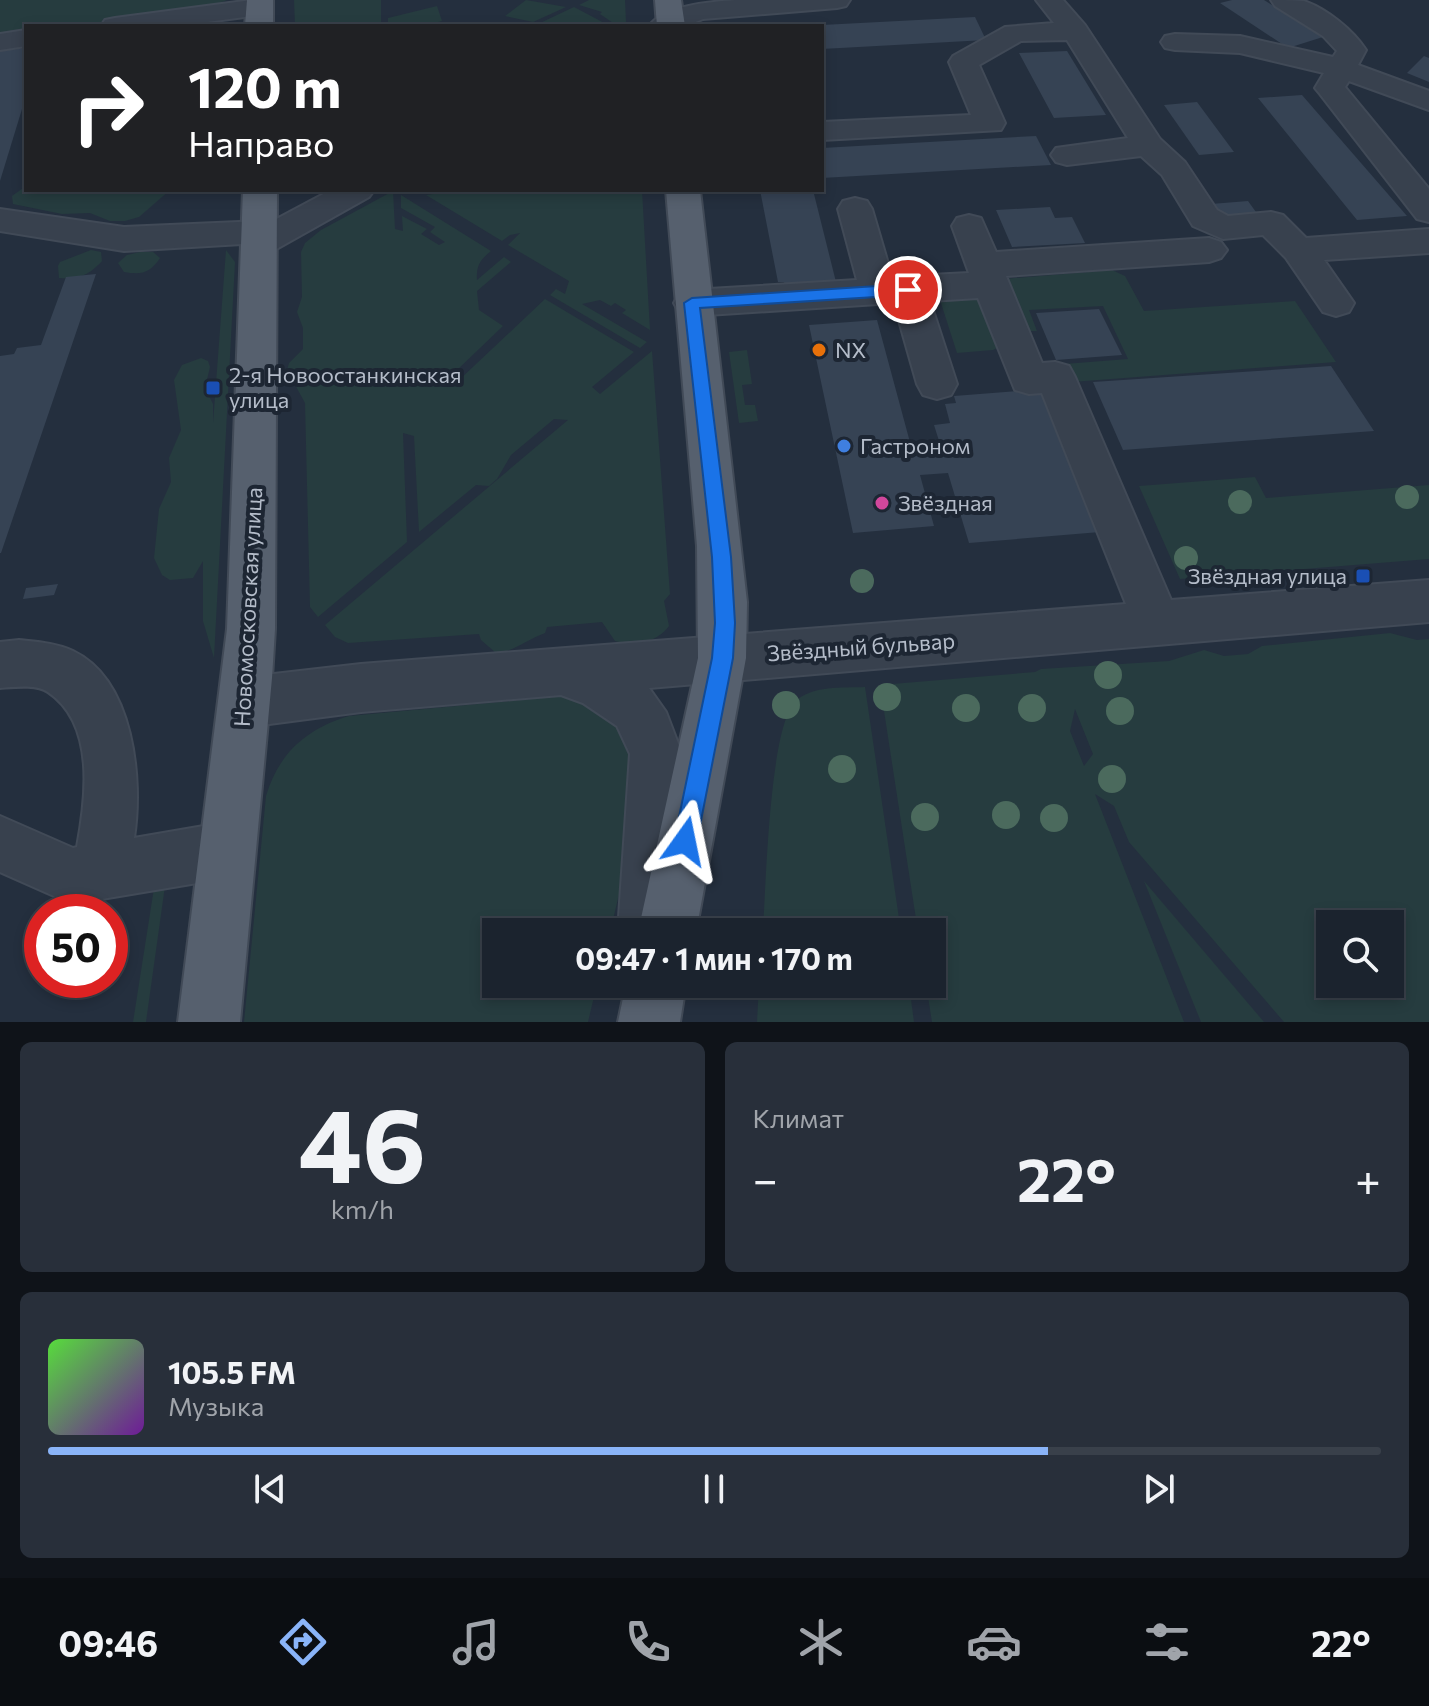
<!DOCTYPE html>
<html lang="ru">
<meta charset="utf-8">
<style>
body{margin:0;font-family:Commissioner,sans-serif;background:#282f3a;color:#f1f3f6;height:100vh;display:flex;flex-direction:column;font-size:30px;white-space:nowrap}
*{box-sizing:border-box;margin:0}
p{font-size:26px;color:#a0a4aa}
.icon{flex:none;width:44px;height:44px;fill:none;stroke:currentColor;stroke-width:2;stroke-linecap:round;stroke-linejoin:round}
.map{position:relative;height:1022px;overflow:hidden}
.sheet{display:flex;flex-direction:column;gap:20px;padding:20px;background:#0f1319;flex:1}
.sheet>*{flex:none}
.guide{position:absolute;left:24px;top:24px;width:800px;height:168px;border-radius:0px;box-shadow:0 4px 12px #0003,0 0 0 2px #39404a;background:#202124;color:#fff;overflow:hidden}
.buttons{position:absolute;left:1316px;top:910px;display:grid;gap:16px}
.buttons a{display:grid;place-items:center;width:88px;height:88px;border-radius:0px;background:#1b232e;box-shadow:0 4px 12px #0003,0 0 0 2px #39404a;font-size:40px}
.speed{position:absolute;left:24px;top:894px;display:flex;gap:16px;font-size:40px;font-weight:700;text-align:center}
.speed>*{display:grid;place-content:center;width:104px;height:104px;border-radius:50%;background:#1b232e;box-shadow:0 4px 12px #0003,0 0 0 2px #39404a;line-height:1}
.speed .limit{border:12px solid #d22;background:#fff;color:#111}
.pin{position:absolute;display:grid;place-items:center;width:68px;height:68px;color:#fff;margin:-34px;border:4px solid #fff;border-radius:50%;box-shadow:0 2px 8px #0007}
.me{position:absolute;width:88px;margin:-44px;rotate:12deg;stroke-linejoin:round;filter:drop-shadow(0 0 6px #0008)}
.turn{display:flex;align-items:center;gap:28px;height:168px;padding:0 32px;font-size:36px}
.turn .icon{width:104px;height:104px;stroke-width:2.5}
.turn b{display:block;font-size:56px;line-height:68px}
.big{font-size:60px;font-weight:700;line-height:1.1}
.sheet .widget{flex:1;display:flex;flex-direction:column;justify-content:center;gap:12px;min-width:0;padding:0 28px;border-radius:12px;background:#282f3a}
.sheet .dial{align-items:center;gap:0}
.dial b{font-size:104px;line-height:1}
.song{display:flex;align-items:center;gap:24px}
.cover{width:96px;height:96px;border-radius:12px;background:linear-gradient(135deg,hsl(110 70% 55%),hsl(280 70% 35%))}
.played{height:8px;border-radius:4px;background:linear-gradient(90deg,#8ab4f8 75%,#39404a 75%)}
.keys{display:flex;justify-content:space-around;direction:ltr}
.heat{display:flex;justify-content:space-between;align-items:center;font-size:44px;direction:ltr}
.sheet .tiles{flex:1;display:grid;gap:20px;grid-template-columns:1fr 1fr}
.widget:last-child{grid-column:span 2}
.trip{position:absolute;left:482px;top:918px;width:464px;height:80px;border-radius:0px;background:#1b232e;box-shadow:0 4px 12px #0003,0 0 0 2px #39404a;font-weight:700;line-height:80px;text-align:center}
.tabs{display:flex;height:128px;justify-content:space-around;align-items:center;background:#0b0e12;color:#a0a4aa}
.tabs .icon{width:56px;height:56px}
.tabs .on{color:#8ab4f8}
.tabs b{font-size:36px;color:#f1f3f6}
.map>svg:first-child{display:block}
.green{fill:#263c3f;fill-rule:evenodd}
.building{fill:#364354}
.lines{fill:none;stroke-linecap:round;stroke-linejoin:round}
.minor-casing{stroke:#414a57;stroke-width:4}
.major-casing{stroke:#414a57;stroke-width:4}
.minor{fill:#38414e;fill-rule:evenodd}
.major{fill:#56606e;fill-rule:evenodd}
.tree{fill:#4b6a5d}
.route{fill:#1a73e8;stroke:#114b97;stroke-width:2}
.food-dot{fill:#e8710a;stroke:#1d2633;stroke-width:3}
.transit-dot{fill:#1a4fb4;stroke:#1d2633;stroke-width:3}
.shop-dot{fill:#3f7fe0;stroke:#1d2633;stroke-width:3}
.hotel-dot{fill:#d1479c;stroke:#1d2633;stroke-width:3}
.labels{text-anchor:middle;stroke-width:8;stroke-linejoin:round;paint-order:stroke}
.poi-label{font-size:22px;fill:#b4bcc9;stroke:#1d2633;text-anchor:start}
.street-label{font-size:22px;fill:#b4bcc9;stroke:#1d2633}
</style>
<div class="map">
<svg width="1429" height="1022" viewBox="0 0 1429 1022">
<rect width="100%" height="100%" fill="#242f3e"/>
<g class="green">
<polygon points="0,0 227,0 215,5 106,26 60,22 57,26 26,26 26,38 0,41"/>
<polygon points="294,0 381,0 381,26 295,26"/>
<polygon points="526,0 566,7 533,22 505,16"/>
<polygon points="589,0 625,0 626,22 616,25 600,14 602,12 579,5"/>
<polygon points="437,6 442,21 424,26 388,26 388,18"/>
<polygon points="574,7 610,26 538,24"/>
<polygon points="26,186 26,190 170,190 139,217 125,221 110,221 90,213 62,214 13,204 12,196"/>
<polygon points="447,190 642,190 650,330 622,313 626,310 615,303 611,306 600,300 582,304 647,342 640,348 550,295 556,289 565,294 569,281 508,245 520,233 510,235 502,241 426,195 449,192"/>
<path d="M393 191 395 229 403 231 402 216 427 229 421 234 439 245 445 242 430 232 435 227 401 208V195L491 251C480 260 476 266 477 280L504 257 511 262 477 291 479 310 503 326 455 372 457 382 545 299 634 352 592 387 600 394 652 351 670 594 664 601 669 626C657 643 634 646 615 641L602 622 547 627 545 633C528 639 513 652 496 653L481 640 479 634 348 643 335 637 325 625 568 420 554 419 511 455 497 479 489 486 476 485 419 532 414 436 403 433 407 542 318 617 310 607 305 403 287 370 289 363 303 349V328L297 312 302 297 301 252 305 243 321 230Z"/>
<path d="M91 250 101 252 102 261C88 276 79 279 59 278L58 266 60 262Z"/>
<polygon points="226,250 235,262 214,658 203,621 203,561 193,578 170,580 162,575 154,558 159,509 171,482 169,458 181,430 174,380 182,365 201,358 208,361 210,367 205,388 213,404 213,423"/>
<path d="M140 252H153L160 258C150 273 142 275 124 272L118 263 127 255Z"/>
<polygon points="1112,270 1125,276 1144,311 1295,301 1336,362 1072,382 1064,364 1128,359 1103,306 1029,310 1037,331 1026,331 1004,279"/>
<polygon points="977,293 1001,346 993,350 957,353 940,300"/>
<polygon points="747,350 752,384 742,385 745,405 755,405 758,421 739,423 729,352"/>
<polygon points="1255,477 1266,498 1429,485 1429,559 1180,579 1139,486"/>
<path d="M1390 633 1417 640 1429 639V1022H1284L1129 842 1114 806 1095 794 1184 1022H932L926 984H932V932H918L880 685 1035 672 1041 669 1169 661 1204 650 1224 656 1248 654 1262 646ZM1075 709 1093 754 1084 766 1070 731ZM1330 924H1390V984H1330Z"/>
<path d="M865 687 901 932H763C766 889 769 729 795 702 811 685 843 688 865 687Z"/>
<path d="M562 696H593L614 704 646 782 610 932H496V984H597L588 1022H244L266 796C279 753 306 729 349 716Z"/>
<polygon points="1144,881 1264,1022 1201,1022"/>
<polygon points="165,886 146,1022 133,1022 154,888"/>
<polygon points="759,984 909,984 914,1022 757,1022"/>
</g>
<g class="building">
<polygon points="1232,0 1264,0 1323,37 1288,48 1220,3"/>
<polygon points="975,17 986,40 822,49 822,25"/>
<polygon points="26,48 26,96 0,181 0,51"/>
<polygon points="1067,51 1106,115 1054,118 1019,53"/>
<polygon points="1424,56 1429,58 1429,82 1407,73"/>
<polygon points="1302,95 1407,216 1357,220 1258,98"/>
<polygon points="1197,102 1234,152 1199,155 1164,105"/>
<polygon points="1036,136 1051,165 822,178 822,148"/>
<polygon points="760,190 813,190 836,282 785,286 784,282 778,282"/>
<polygon points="1248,201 1261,219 1223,222 1211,204"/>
<polygon points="1050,207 1055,218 1072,217 1085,243 1012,247 996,210"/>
<polygon points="96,274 1,553 0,553 0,356 14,354 17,348 41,345 66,277"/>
<polygon points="1099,309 1122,355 1056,360 1036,313"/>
<polygon points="877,320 911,446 940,444 934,425 950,423 945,404 956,403 954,396 1042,389 1100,532 969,543 948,473 920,475 934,526 853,533 809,325"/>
<polygon points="1331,366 1374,431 1123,450 1093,382"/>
<polygon points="58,584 54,595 23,599 26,588"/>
</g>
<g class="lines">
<defs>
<g id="minor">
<polygon points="252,0 270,1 273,7 270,13 260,15 177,26 101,26 105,20 115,18"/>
<path d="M735 0H850L846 6 837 8 703 19 686 26H649C664 5 711 2 735 0Z"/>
<polygon points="1036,0 1063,0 1085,25 1160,139 1185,162 1217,210 1228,216 1271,212 1283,215 1306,238 1429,229 1429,253 1324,260 1354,303 1349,312 1336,316 1323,312 1286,258 1263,235 1223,239 1193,226 1162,175 1141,156 1067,165 1056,162 1051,155 1056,148 1128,138 1067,40 1021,41 979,65 1005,123 1001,130 822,140 822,122 971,115 949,62 953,56 1005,27 1054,23"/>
<path d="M1271 0C1281 0 1295 0 1304 1 1327 9 1353 30 1366 50L1358 65 1429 91V110L1349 81 1345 87 1429 189V222L1417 219 1320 94 1315 88 1324 73 1240 53 1175 50 1165 48 1161 42 1165 36 1175 34 1240 36 1333 57 1337 51 1323 36 1275 6Z"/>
<polygon points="26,30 26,46 0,50 0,34"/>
<polygon points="331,190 374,190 369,197 271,252 259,256 247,252 242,244 124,251 0,231 0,209 124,227 259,221 269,223"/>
<polygon points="855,198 867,201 872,209 892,277 969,273 952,226 957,218 969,215 981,218 996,252 1209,238 1221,242 1227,250 1221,258 1209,262 1006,276 1042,363 1055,362 1069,366 1075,377 1171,600 1429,580 1429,622 649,688 666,712 682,754 676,932 618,932 630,754 617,726 583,703 561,695 361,712 247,727 229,719 222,702 229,685 247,677 361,664 1126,604 1042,393 1029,394 1015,390 978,298 930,301 957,384 951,395 937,399 923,395 917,384 894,303 692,316 679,312 674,303 679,294 692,290 857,280 838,209 843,201"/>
<path d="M19 640C37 642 56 643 73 651 134 680 143 779 134 838L227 822 247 830 255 850 247 870 227 878 72 904 0 872V816L73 848 77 847C86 799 96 724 48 692 36 684 14 687 0 688V642Z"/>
</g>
<g id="major">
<polygon points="247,0 273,0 273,26 245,26"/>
<polygon points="655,0 681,0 685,26 657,26"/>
<polygon points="243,190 277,190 275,629 272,678 240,1022 178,1022 227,629"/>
<polygon points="666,190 700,190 747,602 746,658 696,932 638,932 698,658 697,546"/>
<polygon points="626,984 686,984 680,1022 618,1022"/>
</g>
</defs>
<use href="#minor" class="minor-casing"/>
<use href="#major" class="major-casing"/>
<use href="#minor" class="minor"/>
<use href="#major" class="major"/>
</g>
<g class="tree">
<circle cx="1407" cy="497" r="12"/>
<circle cx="1240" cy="502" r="12"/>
<circle cx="1186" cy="558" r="12"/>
<circle cx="862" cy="581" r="12"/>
<circle cx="1108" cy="675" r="14"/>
<circle cx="887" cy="697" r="14"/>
<circle cx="786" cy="705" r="14"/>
<circle cx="966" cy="708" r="14"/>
<circle cx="1032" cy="708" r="14"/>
<circle cx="1120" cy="711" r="14"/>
<circle cx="842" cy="769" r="14"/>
<circle cx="1112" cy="779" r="14"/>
<circle cx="1006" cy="815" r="14"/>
<circle cx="925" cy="817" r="14"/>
<circle cx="1054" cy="818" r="14"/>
</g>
<polygon class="route" points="908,284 915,290 908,295 700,308 731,557 735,623 733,658 697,841 693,849 685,852 677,849 674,841 712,658 715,623 712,557 684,303 692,298"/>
<circle class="food-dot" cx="819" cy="350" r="8"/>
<g class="transit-dot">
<rect x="205" y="380" width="16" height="16" rx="4"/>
<rect x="1355" y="568" width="16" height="16" rx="4"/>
</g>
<circle class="shop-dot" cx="844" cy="446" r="8"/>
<circle class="hotel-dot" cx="882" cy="503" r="8"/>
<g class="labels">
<g class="poi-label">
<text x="835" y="358">NX</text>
<text x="229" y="383">2-я Новоостанкинская<tspan x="229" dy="25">улица</tspan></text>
<text x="860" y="454">Гастроном</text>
<text x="898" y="511">Звёздная</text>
<text x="1347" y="584" text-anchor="end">Звёздная улица</text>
</g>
<g class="street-label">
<text transform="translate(248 607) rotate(-87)" y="8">Новомосковская улица</text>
<text transform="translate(861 647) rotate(-4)" y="8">Звёздный бульвар</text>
</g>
</g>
</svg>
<div class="buttons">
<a><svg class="icon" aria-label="search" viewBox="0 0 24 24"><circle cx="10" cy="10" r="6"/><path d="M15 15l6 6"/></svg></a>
</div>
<div class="speed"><div class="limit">50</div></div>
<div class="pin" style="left:908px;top:290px;background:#d93025"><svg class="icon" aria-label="arrive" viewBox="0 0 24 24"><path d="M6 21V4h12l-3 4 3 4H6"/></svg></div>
<svg class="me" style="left:685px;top:841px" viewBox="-20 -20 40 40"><path d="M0-17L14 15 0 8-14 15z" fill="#1a73e8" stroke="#fff" stroke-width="4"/></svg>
<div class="trip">09:47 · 1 мин · 170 m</div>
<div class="guide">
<div class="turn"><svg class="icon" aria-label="right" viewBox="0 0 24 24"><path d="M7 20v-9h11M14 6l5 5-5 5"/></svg><div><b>120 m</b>Направо</div></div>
</div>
</div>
<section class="sheet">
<div class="tiles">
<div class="widget dial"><b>46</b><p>km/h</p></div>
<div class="widget"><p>Климат</p>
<div class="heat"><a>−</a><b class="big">22°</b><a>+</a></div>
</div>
<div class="widget">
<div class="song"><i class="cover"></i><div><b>105.5 FM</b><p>Музыка</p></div></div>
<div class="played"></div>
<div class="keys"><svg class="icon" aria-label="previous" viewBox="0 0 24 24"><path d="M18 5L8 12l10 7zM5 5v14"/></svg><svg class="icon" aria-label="pause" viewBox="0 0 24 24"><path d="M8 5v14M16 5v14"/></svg><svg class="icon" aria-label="next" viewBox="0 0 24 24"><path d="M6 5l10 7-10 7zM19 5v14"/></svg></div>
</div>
</div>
</section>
<nav class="tabs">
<b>09:46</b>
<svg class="icon on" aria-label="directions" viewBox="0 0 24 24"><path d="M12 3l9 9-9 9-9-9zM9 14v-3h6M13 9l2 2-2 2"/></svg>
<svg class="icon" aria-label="music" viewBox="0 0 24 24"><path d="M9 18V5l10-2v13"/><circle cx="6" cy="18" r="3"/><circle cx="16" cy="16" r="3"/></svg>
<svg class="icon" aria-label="phone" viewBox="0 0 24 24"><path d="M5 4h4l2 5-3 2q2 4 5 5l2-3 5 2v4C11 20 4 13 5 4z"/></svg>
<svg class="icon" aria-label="climate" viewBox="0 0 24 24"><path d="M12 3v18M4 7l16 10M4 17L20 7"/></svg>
<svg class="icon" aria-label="car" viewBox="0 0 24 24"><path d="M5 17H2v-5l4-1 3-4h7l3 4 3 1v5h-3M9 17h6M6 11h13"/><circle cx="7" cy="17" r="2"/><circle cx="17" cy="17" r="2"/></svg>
<svg class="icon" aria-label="filters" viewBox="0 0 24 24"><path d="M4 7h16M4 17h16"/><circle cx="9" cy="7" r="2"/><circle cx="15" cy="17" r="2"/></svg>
<b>22°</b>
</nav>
